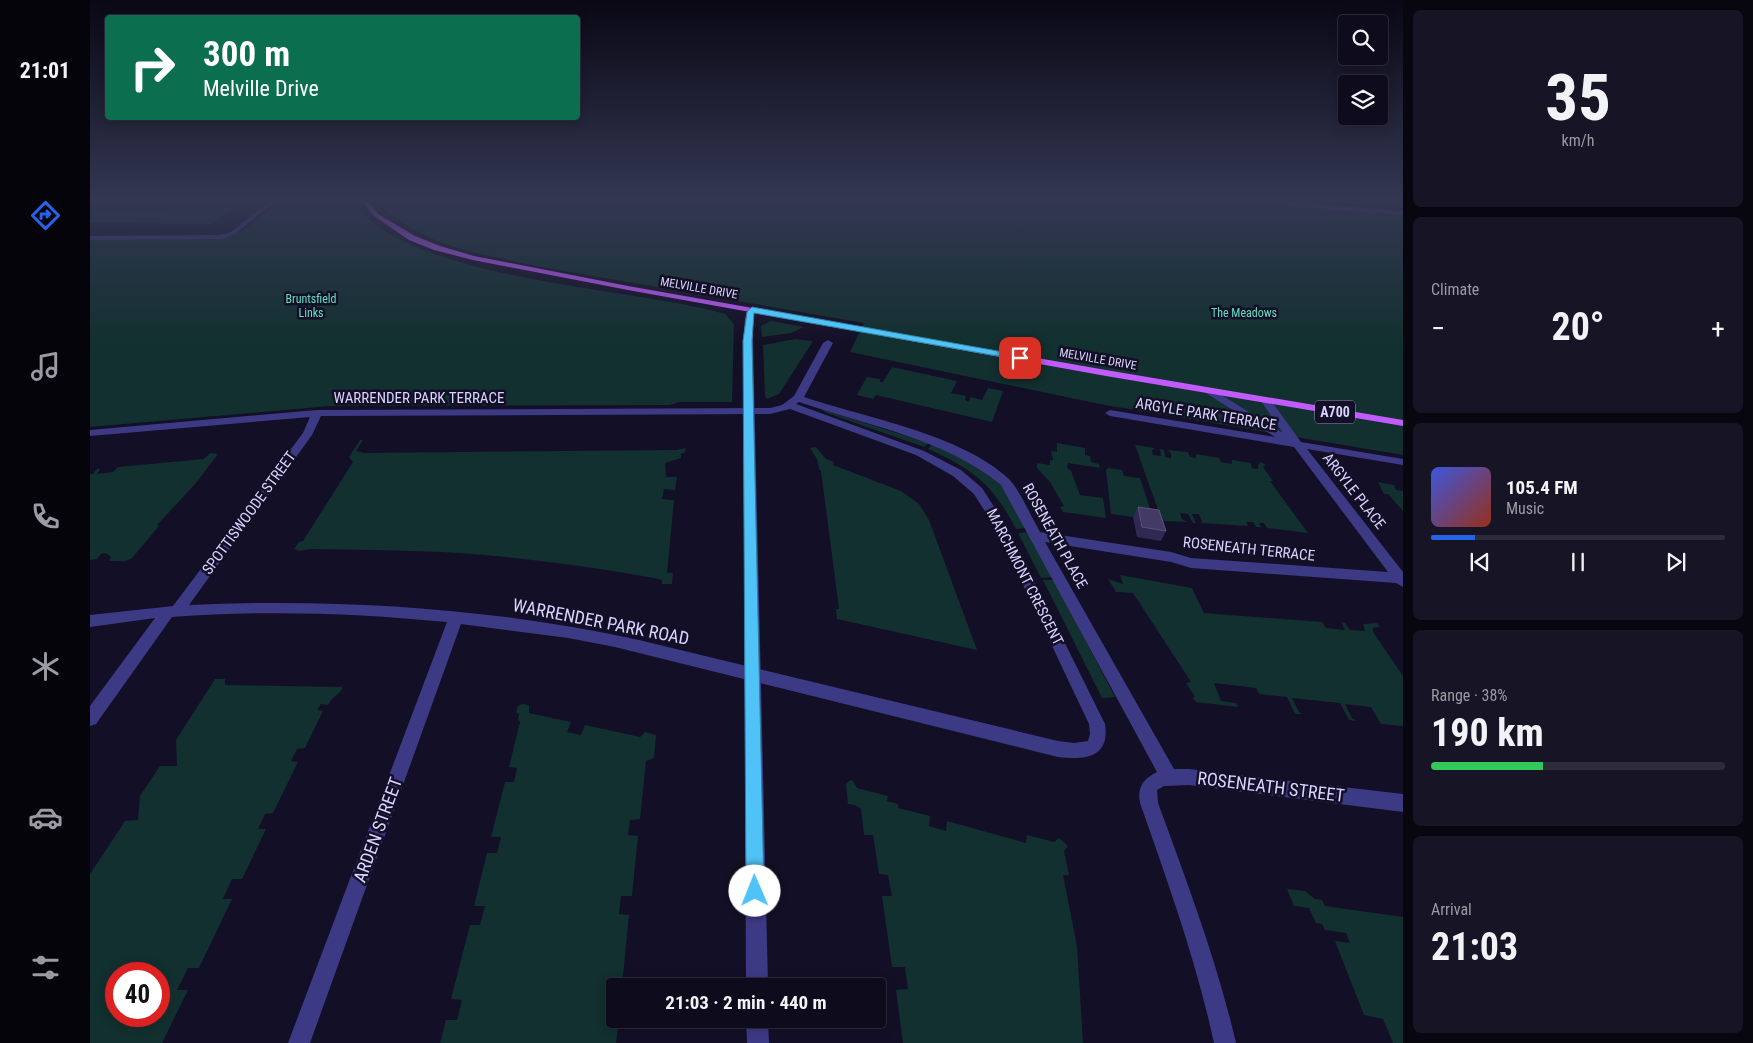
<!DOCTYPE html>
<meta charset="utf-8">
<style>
body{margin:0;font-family:"Roboto Condensed",sans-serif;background:#171425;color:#f1f3f6;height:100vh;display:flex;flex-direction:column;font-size:19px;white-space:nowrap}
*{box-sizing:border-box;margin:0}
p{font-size:16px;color:#9b9ba3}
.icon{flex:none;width:28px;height:28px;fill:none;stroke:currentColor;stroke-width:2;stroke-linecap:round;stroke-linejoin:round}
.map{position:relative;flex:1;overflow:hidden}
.drawer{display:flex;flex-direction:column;gap:10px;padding:10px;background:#08060f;width:350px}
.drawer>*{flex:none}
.hud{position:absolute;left:15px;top:15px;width:475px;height:105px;border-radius:5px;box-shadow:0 2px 12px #0003,0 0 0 1px #2e2b3b;background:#0b6e4f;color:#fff;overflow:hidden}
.controls{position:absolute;left:1248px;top:15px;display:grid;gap:10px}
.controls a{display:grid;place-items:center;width:50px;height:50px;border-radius:5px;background:#0e0b1c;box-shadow:0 2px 12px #0003,0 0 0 1px #2e2b3b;font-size:25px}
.speed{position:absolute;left:15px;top:962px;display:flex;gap:10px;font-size:25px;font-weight:700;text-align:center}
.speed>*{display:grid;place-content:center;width:65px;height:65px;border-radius:50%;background:#0e0b1c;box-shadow:0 2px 12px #0003,0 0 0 1px #2e2b3b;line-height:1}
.speed .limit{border:8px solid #d22;background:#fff;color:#111}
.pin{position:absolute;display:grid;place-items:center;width:42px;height:42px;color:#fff;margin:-21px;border-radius:10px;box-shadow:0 2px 8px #0006}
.me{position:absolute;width:55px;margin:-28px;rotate:359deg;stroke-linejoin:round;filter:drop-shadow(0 0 4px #0008)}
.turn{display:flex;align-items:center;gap:18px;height:105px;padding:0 15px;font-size:22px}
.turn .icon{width:65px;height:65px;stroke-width:2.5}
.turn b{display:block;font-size:35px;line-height:42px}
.big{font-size:38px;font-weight:700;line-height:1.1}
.drawer .tile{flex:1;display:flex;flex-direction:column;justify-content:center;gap:8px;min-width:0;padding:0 18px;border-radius:8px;background:#171425}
.drawer .dial{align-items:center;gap:0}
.dial b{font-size:65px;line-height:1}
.song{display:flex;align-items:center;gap:15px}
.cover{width:60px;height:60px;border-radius:8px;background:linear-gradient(135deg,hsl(230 70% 55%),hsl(10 70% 35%))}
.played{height:5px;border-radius:2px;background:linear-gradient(90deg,#2563eb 15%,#2e2b3b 15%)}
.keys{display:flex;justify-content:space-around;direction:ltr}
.heat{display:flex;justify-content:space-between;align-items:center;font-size:28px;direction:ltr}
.charge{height:8px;border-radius:4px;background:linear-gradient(90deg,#34c759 38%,#2e2b3b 0)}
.trip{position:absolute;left:516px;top:978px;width:280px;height:50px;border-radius:5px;background:#0e0b1c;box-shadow:0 2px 12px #0003,0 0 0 1px #2e2b3b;font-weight:700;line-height:50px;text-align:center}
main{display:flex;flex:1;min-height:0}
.menu{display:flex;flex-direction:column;width:90px;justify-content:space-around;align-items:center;background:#06040b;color:#9b9ba3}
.menu .icon{width:35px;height:35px}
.menu .active{color:#2563eb}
.menu b{font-size:22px;color:#f1f3f6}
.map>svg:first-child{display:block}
.green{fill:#12302f;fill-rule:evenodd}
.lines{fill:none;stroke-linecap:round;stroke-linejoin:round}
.minor{fill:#3d3a85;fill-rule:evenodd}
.tertiary{fill:#3d3a85;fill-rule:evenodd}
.primary{fill:#c25bff;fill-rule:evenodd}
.wall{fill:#312854}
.building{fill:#433a66;stroke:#5a527e}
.route{fill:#4fc3f7;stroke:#337fa1}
.labels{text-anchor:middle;stroke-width:5;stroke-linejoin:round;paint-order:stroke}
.far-street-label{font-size:12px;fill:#d9d4ff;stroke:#130f26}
.far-park-label{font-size:12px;fill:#5fe0c0;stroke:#130f26}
.shield{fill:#130f26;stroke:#9e99be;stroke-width:1}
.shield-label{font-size:14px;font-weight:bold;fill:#d9d4ff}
.street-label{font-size:15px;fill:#d9d4ff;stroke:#130f26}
.near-street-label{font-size:18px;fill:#d9d4ff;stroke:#130f26}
</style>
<main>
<nav class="menu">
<b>21:01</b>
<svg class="icon active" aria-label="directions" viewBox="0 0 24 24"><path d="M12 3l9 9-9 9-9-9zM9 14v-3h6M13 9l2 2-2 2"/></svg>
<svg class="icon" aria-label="music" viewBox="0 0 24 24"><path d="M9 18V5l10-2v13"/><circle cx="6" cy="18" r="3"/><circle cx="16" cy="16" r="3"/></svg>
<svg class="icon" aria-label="phone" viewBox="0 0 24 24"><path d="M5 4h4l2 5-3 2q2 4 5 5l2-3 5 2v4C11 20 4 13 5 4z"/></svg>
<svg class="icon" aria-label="climate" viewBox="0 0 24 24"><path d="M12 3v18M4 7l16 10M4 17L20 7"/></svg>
<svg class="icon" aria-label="car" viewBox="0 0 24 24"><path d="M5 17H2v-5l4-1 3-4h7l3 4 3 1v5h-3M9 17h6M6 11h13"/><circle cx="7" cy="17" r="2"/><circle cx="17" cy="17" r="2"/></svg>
<svg class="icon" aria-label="filters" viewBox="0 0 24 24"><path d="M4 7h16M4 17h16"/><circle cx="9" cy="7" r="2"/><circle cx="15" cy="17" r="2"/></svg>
</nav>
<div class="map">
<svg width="1313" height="1043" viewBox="0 0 1313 1043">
<rect width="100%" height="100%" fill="#130f26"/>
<g class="green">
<path d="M194 198H260C311 281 543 287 635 314L644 324 642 402H589L580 405 240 406 0 427V240H56L142 235 151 232Z"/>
<polygon points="282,198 1172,198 1198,205 1313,214 1313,455 1015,405 760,352 774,323 446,266 377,251 349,242 319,227 284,202"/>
<polygon points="86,205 149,205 120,225 118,224 0,223 0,210 77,211"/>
<polygon points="681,321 714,327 701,333 672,337 671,326"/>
<polygon points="705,339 723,341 689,394 677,399 675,396 673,345"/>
<polygon points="802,367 867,381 861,393 876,396 875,400 878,402 881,397 892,400 898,388 913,391 902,422 786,395 783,399 767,395 777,377 790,379 790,382 793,382"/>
<polygon points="730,409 839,443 834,447 737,413"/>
<path d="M270 440H273L266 451 274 453 586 450 596 448 594 453H591V458L575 463 576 477H587L585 490 574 489 572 499 584 500 577 573H583L582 584H572V580L564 578C508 568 452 560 395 555 336 550 278 550 220 549L209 551 204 549 209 542 213 541 263 462 259 457Z"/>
<polygon points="967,443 995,448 995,455 1000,456 1001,462 1009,464 1010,468 978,463 977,468 981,471 990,495 1013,498 1016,518 973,512 970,507 974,506 960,482 947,468 947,463 960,465 960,460 963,460 961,451 967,452"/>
<path d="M842 444 876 460 911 484 937 528 926 529C903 485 883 469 838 449Z"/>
<polygon points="1045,445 1065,448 1062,450 1063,455 1071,456 1070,449 1074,450 1075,457 1081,458 1081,453 1077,450 1098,452 1100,457 1106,458 1106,454 1129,458 1131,462 1142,464 1142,460 1161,463 1162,468 1168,469 1168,465 1171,462 1176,465 1173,467 1183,481 1180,481 1218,533 1177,528 1174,523 1169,523 1171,527 1166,527 1163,522 1156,522 1158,526 1111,523 1112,521 1109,514 1102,514 1106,523 1103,523 1098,514 1090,513 1092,519 1098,522 1072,521"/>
<polygon points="726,447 736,459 744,462 743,465 811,491 829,504 839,520 887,650 747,619 746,609 749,609 731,471 729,469 727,459 720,448"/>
<polygon points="120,453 128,454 106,483 67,525 69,526 42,558 36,561 19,561 21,557 16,553 11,554 7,559 0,560 0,474 3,474 7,469 10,469 7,474 23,472 28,467 114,459"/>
<polygon points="1018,468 1032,470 1034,476 1050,478 1064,520 1021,514 1016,470"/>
<polygon points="1288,482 1304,485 1306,490 1313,491 1313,511 1298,494 1294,494"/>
<polygon points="939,532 962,577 951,578 928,533"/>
<polygon points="1030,575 1102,588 1114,613 1232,622 1236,628 1255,630 1251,622 1255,623 1260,630 1275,631 1273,624 1287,623 1290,627 1283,628 1283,632 1313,676 1313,726 1291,724 1281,707 1255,704 1262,718 1267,721 1259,720 1250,703 1202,698 1209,712 1212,714 1205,714 1197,697 1169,694 1166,688 1124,683 1131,701 1146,703 1148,707 1106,702 1103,698 1105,697 1096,683 1101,682 1043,593 1026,592 1018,579 1033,584"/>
<polygon points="953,580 964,580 1025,697 1012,698"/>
<path d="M125 679H135V685L253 687C250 694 242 697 238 705L231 704 227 710 233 711 215 748 207 749 201 761 208 762 183 813 175 814 168 829H176L152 879H142L133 899H142L109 968H98L87 990H98L72 1043H0V874L35 821 48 820 50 796 70 766H87L86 740ZM26 974H69V1016H26Z"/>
<polygon points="432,704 439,705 439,713 481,722 477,732 491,735 495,725 550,737 555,732 566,735 564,758 556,761 550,819 540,820 538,835 548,836 542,896 531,896 529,914 539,915 532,986 521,988 518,1010 525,1010 525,1019 529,1019 526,1043 350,1043 356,1020 367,1020 372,1000 361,999 380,925 390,925 395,906 384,906 397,853 407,853 411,837 401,837 415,782 424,782 427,768 419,767 430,722 428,720 429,714 426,712 428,706"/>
<polygon points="760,780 763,781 767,788 798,796 797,801 808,804 808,808 840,816 839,826 856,831 857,821 936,843 937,835 964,842 969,838 978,846 974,851 979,875 973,875 987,946 993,1043 813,1043 806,990 818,989 815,967 802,967 792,896 802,896 798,875 789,874 783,835 774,835 771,809 765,805 758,804 756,784"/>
<polygon points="1197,889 1215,891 1225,899 1232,900 1235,906 1313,917 1313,1043 1303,1043 1293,1019 1274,1015 1245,941 1260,943 1256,933 1235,930 1232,924 1226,923 1219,908 1204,906"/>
</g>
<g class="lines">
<g class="minor">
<polygon points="183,198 190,198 145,234 132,239 0,240 0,236 131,235 141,232"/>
<polygon points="1178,198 1188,198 1200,202 1313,211 1313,215 1199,206"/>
<polygon points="1309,198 1313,198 1313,201"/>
<path d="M738 340 743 343 714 397C776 418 871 434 919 479 929 489 942 518 950 532L1081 552 1101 558 1298 572 1204 447 1020 416 1015 413 1020 410 1185 437 1116 393 1115 391 1120 388 1193 433 1171 401 1172 399H1180L1211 442 1313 459V465L1217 449 1313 572V587L1306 583 1101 568 1081 562 955 542 1084 769H1099L1313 794V812L1099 785 1074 786 1067 790 1068 803C1097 882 1127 961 1146 1043H1124C1106 960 1078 883 1050 803 1047 787 1053 779 1067 772L911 485C854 438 778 426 709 402L706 404 834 451 871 470 892 488 920 532 1015 724C1020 758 995 760 968 757L525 647 478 638 371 624 220 1043H198L357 622C266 613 174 610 82 617L6 724 0 726V706L65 618 0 627V615L83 606 213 433 220 417 0 436V430L227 410 680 408 692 405 704 396 733 343ZM700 409 826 455 863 476 884 494 908 532 999 724 1000 734 998 741 984 743 968 741 549 640C402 608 249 598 99 605L222 435 231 416 680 414Z"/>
</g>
<g class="tertiary">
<polygon points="659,308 666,310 663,318 663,341 678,986 656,986 653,341 655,318"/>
<polygon points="656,1019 678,1019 679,1043 657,1043"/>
</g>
<polygon class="primary" points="269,198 276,198 288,214 325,236 350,246 384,256 538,286 1016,370 1313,420 1313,426 1016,376 538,290 383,260 344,250 319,240 284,216"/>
</g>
<g class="wall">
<polygon points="1197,198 1302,198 1244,201 1202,200"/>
<polygon points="1048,507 1076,531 1071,541 1047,537 1043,517"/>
</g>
<polygon class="building" points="1048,507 1069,510 1076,531 1052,527"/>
<linearGradient id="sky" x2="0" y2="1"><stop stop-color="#0a0815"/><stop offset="0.58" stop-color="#333752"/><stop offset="1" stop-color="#333752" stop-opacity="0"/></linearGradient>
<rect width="1313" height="344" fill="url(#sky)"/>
<polygon class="route" points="662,307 930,355 935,358 930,360 664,313 662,341 674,891 672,897 665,900 659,897 656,891 653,341 657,312"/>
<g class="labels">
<g class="far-street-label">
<text transform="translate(609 288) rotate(10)" y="4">MELVILLE DRIVE</text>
<text transform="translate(1008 359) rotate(10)" y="4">MELVILLE DRIVE</text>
</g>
<g class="far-park-label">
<text x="221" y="303">Bruntsfield<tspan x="221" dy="14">Links</tspan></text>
<text x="1154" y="317">The Meadows</text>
</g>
<rect class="shield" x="1225" y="400.5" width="40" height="23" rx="4"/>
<g class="shield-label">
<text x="1245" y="417">A700</text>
</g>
<g class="street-label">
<text x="329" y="403">WARRENDER PARK TERRACE</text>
<text transform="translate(1116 414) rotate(9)" y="5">ARGYLE PARK TERRACE</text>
<text transform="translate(1264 491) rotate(52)" y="5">ARGYLE PLACE</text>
<text transform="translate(159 513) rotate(-54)" y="5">SPOTTISWOODE STREET</text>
<text transform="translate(965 536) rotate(61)" y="5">ROSENEATH PLACE</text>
<text transform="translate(1159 549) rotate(6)" y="5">ROSENEATH TERRACE</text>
<text transform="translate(935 577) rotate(63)" y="5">MARCHMONT CRESCENT</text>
</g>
<g class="near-street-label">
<text transform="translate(511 622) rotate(11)" y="6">WARRENDER PARK ROAD</text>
<text transform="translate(1181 787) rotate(7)" y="6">ROSENEATH STREET</text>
<text transform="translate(288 830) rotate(-70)" y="6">ARDEN STREET</text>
</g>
</g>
</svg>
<div class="controls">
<a><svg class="icon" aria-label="search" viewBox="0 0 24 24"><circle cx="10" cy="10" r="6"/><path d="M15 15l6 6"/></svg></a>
<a><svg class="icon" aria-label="layers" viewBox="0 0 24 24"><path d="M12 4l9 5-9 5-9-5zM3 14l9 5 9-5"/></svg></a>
</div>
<div class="speed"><div class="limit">40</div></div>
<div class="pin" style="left:930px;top:358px;background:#d93025"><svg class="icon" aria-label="arrive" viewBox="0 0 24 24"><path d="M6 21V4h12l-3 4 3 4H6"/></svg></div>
<svg class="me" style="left:665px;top:891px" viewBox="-20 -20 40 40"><circle r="19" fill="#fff"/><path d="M0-13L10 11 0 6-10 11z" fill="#4fc3f7"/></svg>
<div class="trip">21:03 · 2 min · 440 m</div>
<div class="hud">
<div class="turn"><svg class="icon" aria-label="right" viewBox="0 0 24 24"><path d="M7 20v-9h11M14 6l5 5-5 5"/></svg><div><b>300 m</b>Melville Drive</div></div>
</div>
</div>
<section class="drawer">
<div class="tile dial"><b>35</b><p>km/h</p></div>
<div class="tile"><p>Climate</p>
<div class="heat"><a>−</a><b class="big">20°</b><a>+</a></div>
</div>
<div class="tile">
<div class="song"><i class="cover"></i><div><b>105.4 FM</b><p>Music</p></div></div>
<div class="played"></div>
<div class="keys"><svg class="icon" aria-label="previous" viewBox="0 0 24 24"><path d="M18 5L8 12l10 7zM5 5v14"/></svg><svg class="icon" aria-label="pause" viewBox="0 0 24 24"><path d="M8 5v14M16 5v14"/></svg><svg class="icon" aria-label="next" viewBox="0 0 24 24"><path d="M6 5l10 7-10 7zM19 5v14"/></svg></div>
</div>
<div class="tile"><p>Range · 38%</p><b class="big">190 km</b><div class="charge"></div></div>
<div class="tile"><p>Arrival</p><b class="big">21:03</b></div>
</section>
</main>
